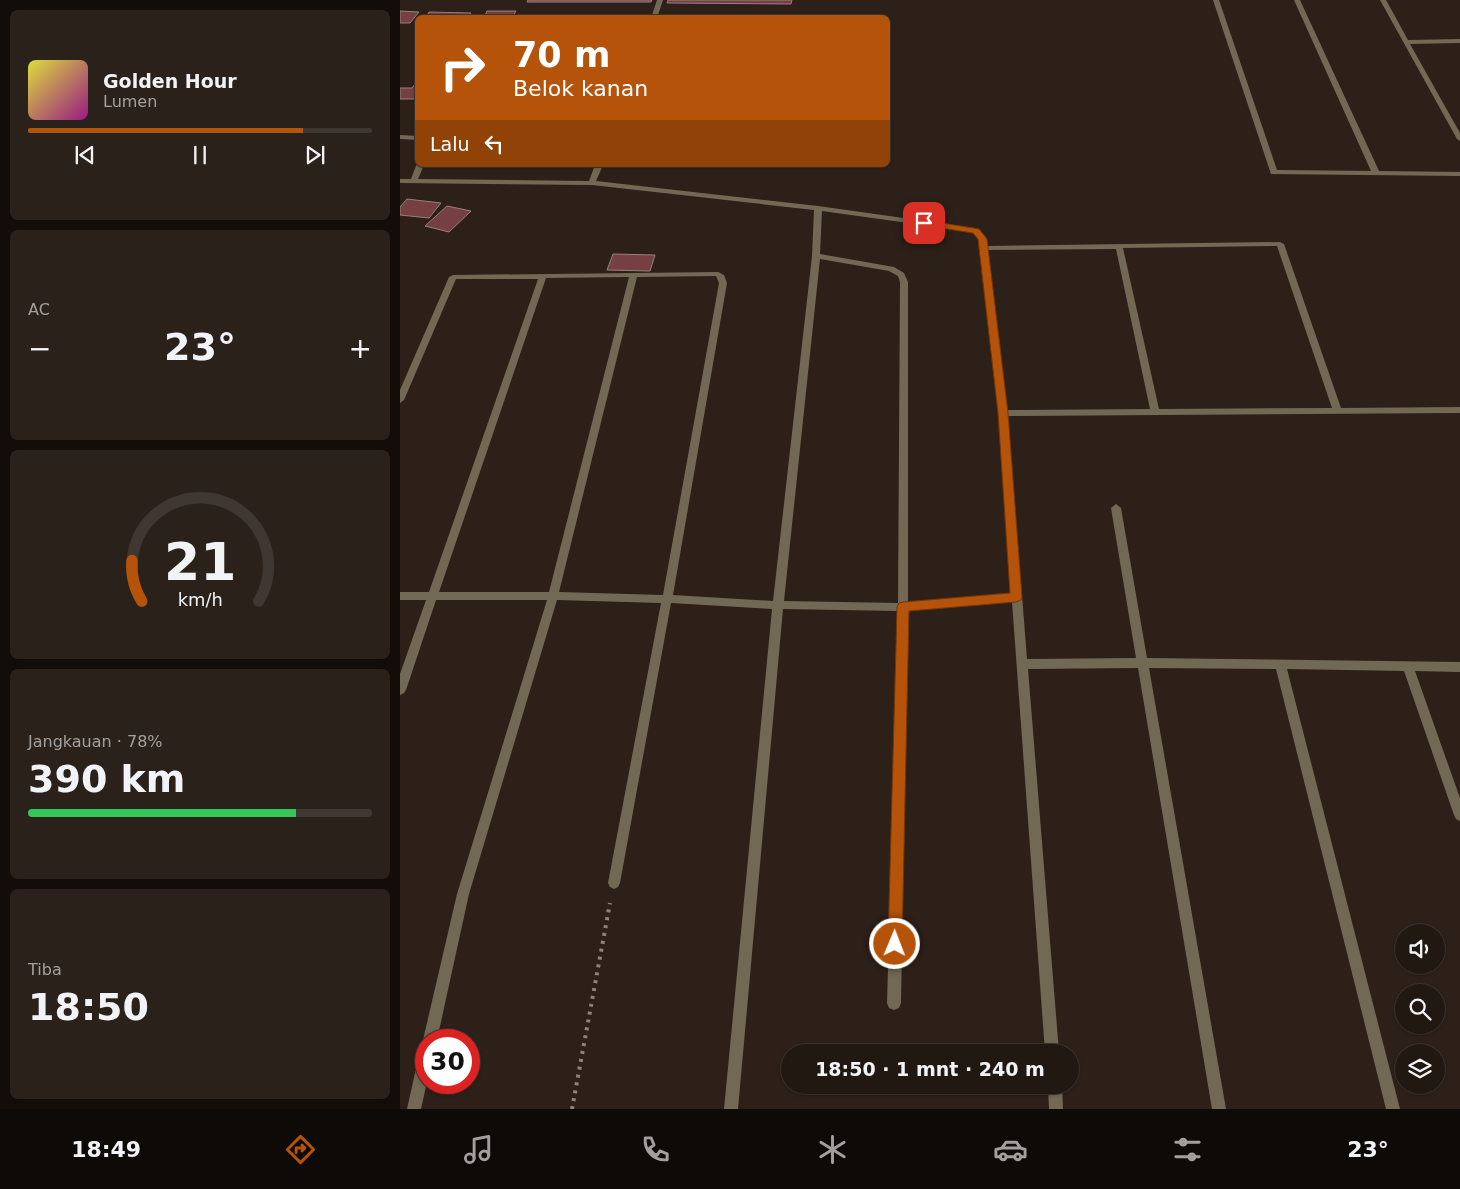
<!DOCTYPE html>
<html lang="id">
<meta charset="utf-8">
<style>
body{margin:0;font-family:"DejaVu Sans",sans-serif;background:#2a211b;color:#f1f3f6;height:100vh;display:flex;flex-direction:column;font-size:19px;white-space:nowrap}
*{box-sizing:border-box;margin:0}
p{font-size:16px;color:#a2a09f}
.icon{flex:none;width:28px;height:28px;fill:none;stroke:currentColor;stroke-width:2;stroke-linecap:round;stroke-linejoin:round}
.map{position:relative;flex:1;overflow:hidden}
.sheet{display:flex;flex-direction:column;gap:10px;padding:10px;background:#130d0a;width:400px}
.sheet>*{flex:none}
.banner{position:absolute;left:15px;top:15px;width:475px;height:152px;border-radius:8px;box-shadow:0 1px 4px #0004,0 0 0 1px #3f3732;background:#b45309;color:#fff;overflow:hidden}
.buttons{position:absolute;left:995px;top:924px;display:grid;gap:10px}
.buttons a{display:grid;place-items:center;width:50px;height:50px;border-radius:50%;background:#221812;box-shadow:0 1px 4px #0004,0 0 0 1px #3f3732;font-size:25px}
.speed{position:absolute;left:15px;top:1029px;display:flex;gap:10px;font-size:25px;font-weight:700;text-align:center}
.speed>*{display:grid;place-content:center;width:65px;height:65px;border-radius:50%;background:#221812;box-shadow:0 1px 4px #0004,0 0 0 1px #3f3732;line-height:1}
.speed .limit{border:8px solid #d22;background:#fff;color:#111}
.pin{position:absolute;display:grid;place-items:center;width:42px;height:42px;color:#fff;margin:-21px;border-radius:10px;box-shadow:0 2px 8px #0006}
.me{position:absolute;width:55px;margin:-28px;rotate:1deg;stroke-linejoin:round;filter:drop-shadow(0 0 4px #0008)}
.turn{display:flex;align-items:center;gap:18px;height:105px;padding:0 15px;font-size:22px}
.turn .icon{width:65px;height:65px;stroke-width:2.5}
.turn b{display:block;font-size:35px;line-height:42px}
.then{display:flex;align-items:center;height:48px;padding:0 15px;background:#0003;gap:10px;font-size:19px}
.big{font-size:38px;font-weight:700;line-height:1.1}
.sheet .tile{flex:1;display:flex;flex-direction:column;justify-content:center;gap:8px;min-width:0;padding:0 18px;border-radius:8px;background:#2a211b}
.sheet .dial{align-items:center;gap:0}
.dial svg{height:130px;overflow:visible;fill:none;stroke:#3f3732;stroke-width:7;stroke-linecap:round;text-anchor:middle}
.dial text{fill:#f1f3f6;stroke:none}
.song{display:flex;align-items:center;gap:15px}
.cover{width:60px;height:60px;border-radius:8px;background:linear-gradient(135deg,hsl(60 70% 55%),hsl(310 70% 35%))}
.played{height:5px;border-radius:2px;background:linear-gradient(90deg,#b45309 80%,#3f3732 80%)}
.keys{display:flex;justify-content:space-around;direction:ltr}
.heat{display:flex;justify-content:space-between;align-items:center;font-size:28px;direction:ltr}
.charge{height:8px;border-radius:4px;background:linear-gradient(90deg,#34c759 78%,#3f3732 0)}
.trip{position:absolute;left:381px;top:1044px;width:298px;height:50px;border-radius:25px;background:#221812;box-shadow:0 1px 4px #0004,0 0 0 1px #3f3732;font-weight:700;line-height:50px;text-align:center}
.tabs{display:flex;height:80px;justify-content:space-around;align-items:center;background:#0e0a07;color:#a2a09f}
.tabs .icon{width:35px;height:35px}
.tabs .active{color:#b45309}
.tabs b{font-size:22px;color:#f1f3f6}
main{display:flex;flex:1;min-height:0}
.map>svg:first-child{display:block}
.building{fill:#764042;stroke:#958181}
.lines{fill:none;stroke-linecap:round;stroke-linejoin:round}
.path{stroke:#8e837c;stroke-width:4;stroke-dasharray:3 5;stroke-linecap:butt}
.minor{fill:#726954;fill-rule:evenodd}
.route{fill:#b45309;stroke:#753606}
</style>
<main>
<section class="sheet">
<div class="tile">
<div class="song"><i class="cover"></i><div><b>Golden Hour</b><p>Lumen</p></div></div>
<div class="played"></div>
<div class="keys"><svg class="icon" aria-label="previous" viewBox="0 0 24 24"><path d="M18 5L8 12l10 7zM5 5v14"/></svg><svg class="icon" aria-label="pause" viewBox="0 0 24 24"><path d="M8 5v14M16 5v14"/></svg><svg class="icon" aria-label="next" viewBox="0 0 24 24"><path d="M6 5l10 7-10 7zM19 5v14"/></svg></div>
</div>
<div class="tile"><p>AC</p>
<div class="heat"><a>−</a><b class="big">23°</b><a>+</a></div>
</div>
<div class="tile dial"><svg viewBox="0 0 100 80">
<path d="M14 69A42 42 0 1 1 86 69"/>
<path d="M14 69A42 42 0 0 1 8 44" stroke="#b45309"/>
<text x="50" y="56" font-size="32" font-weight="700">21</text>
<text x="50" y="72" font-size="11">km/h</text>
</svg></div>
<div class="tile"><p>Jangkauan · 78%</p><b class="big">390 km</b><div class="charge"></div></div>
<div class="tile"><p>Tiba</p><b class="big">18:50</b></div>
</section>
<div class="map">
<svg width="1060" height="1109" viewBox="0 0 1060 1109">
<rect width="100%" height="100%" fill="#2d2018"/>
<g class="building">
<polygon points="128,0 252,0 251,2 127,2"/>
<polygon points="268,0 392,0 391,4 267,3"/>
<polygon points="0,11 19,12 10,23 0,23"/>
<polygon points="87,11 116,11 112,18 84,18"/>
<polygon points="29,12 71,13 68,18 26,18"/>
<polygon points="264,15 328,18 263,18"/>
<polygon points="18,80 18,99 0,99 0,88 12,88"/>
<polygon points="7,199 41,203 29,218 0,215 0,207"/>
<polygon points="47,206 71,211 49,232 25,226"/>
<polygon points="213,254 255,255 250,271 207,270"/>
</g>
<g class="lines">
<polyline class="path" points="172,1109 210,903"/>
<g class="minor">
<polygon points="257,0 263,0 257,18 251,18"/>
<polygon points="813,0 819,0 877,170 971,171 894,0 900,0 979,171 1060,172 1060,176 871,174"/>
<polygon points="980,0 986,0 1008,40 1060,39 1060,43 1010,44 1060,133 1060,141 1057,139"/>
<polygon points="0,135 18,136 18,140 0,139"/>
<path d="M17 163 18 165H24L18 179 189 181 195 165H203L196 181 418 206 575 228C582 230 587 238 588 246L880 242 884 244 941 408 1060 407V413L608 416 627 659 736 658 711 508 716 504 721 508 747 658 1060 662V672L1015 671 1060 798V821L1056 819 1054 815 1004 671 887 669 1000 1109H986L876 669 749 668 826 1109H812L738 668 628 669 659 1052H645L612 602 508 611 501 1003 499 1008 494 1010 489 1008 487 1003 498 611 383 609 338 1109H324L372 609 271 603 220 883 218 887 214 889 210 887 208 883 261 603 157 600 69 894 37 1040H26L25 1045 23 1040 57 894 147 600H36L6 690 4 693 0 695V674L26 600H0V592H29L138 279H56L4 400 0 403V390L49 277 53 275 318 272 324 275 327 283 273 595 373 601 412 256 414 210 192 185 0 183V179H11ZM422 211 573 232 579 239 599 413 612 593 508 602V282L504 273 494 267 420 254ZM877 246 932 408 759 409 723 248ZM716 249 750 409 607 410 588 250ZM420 259 489 271 498 276 500 282 498 603 384 601ZM316 276 319 283 263 595 159 592 237 277ZM229 277 149 592H39L146 278Z"/>
<polygon points="26,1048 27,1082 21,1109 7,1109 19,1055 21,1050"/>
<polygon points="648,1085 662,1085 663,1109 649,1109"/>
</g>
</g>
<polygon class="route" points="524,220 579,229 587,239 608,413 622,597 621,600 616,602 509,611 502,944 500,949 495,951 490,949 488,944 497,607 499,603 503,602 610,593 598,413 578,239 573,233 521,225 521,221"/>
</svg>
<div class="buttons">
<a><svg class="icon" aria-label="sound" viewBox="0 0 24 24"><path d="M4 9h4l5-4v14l-5-4H4zM17 9q2 3 0 6"/></svg></a>
<a><svg class="icon" aria-label="search" viewBox="0 0 24 24"><circle cx="10" cy="10" r="6"/><path d="M15 15l6 6"/></svg></a>
<a><svg class="icon" aria-label="layers" viewBox="0 0 24 24"><path d="M12 4l9 5-9 5-9-5zM3 14l9 5 9-5"/></svg></a>
</div>
<div class="speed"><div class="limit">30</div></div>
<div class="pin" style="left:524px;top:223px;background:#d93025"><svg class="icon" aria-label="arrive" viewBox="0 0 24 24"><path d="M6 21V4h12l-3 4 3 4H6"/></svg></div>
<svg class="me" style="left:495px;top:944px" viewBox="-20 -20 40 40"><circle r="17" fill="#b45309" stroke="#fff" stroke-width="3"/><path d="M0-11L8 9 0 5-8 9z" fill="#fff"/></svg>
<div class="trip">18:50 · 1 mnt · 240 m</div>
<div class="banner">
<div class="turn"><svg class="icon" aria-label="right" viewBox="0 0 24 24"><path d="M7 20v-9h11M14 6l5 5-5 5"/></svg><div><b>70 m</b>Belok kanan</div></div>
<div class="then">Lalu<svg class="icon" aria-label="left" viewBox="0 0 24 24"><path d="M17 20v-9H6M10 6l-5 5 5 5"/></svg></div>
</div>
</div>
</main>
<nav class="tabs">
<b>18:49</b>
<svg class="icon active" aria-label="directions" viewBox="0 0 24 24"><path d="M12 3l9 9-9 9-9-9zM9 14v-3h6M13 9l2 2-2 2"/></svg>
<svg class="icon" aria-label="music" viewBox="0 0 24 24"><path d="M9 18V5l10-2v13"/><circle cx="6" cy="18" r="3"/><circle cx="16" cy="16" r="3"/></svg>
<svg class="icon" aria-label="phone" viewBox="0 0 24 24"><path d="M5 4h4l2 5-3 2q2 4 5 5l2-3 5 2v4C11 20 4 13 5 4z"/></svg>
<svg class="icon" aria-label="climate" viewBox="0 0 24 24"><path d="M12 3v18M4 7l16 10M4 17L20 7"/></svg>
<svg class="icon" aria-label="car" viewBox="0 0 24 24"><path d="M5 17H2v-5l4-1 3-4h7l3 4 3 1v5h-3M9 17h6M6 11h13"/><circle cx="7" cy="17" r="2"/><circle cx="17" cy="17" r="2"/></svg>
<svg class="icon" aria-label="filters" viewBox="0 0 24 24"><path d="M4 7h16M4 17h16"/><circle cx="9" cy="7" r="2"/><circle cx="15" cy="17" r="2"/></svg>
<b>23°</b>
</nav>
